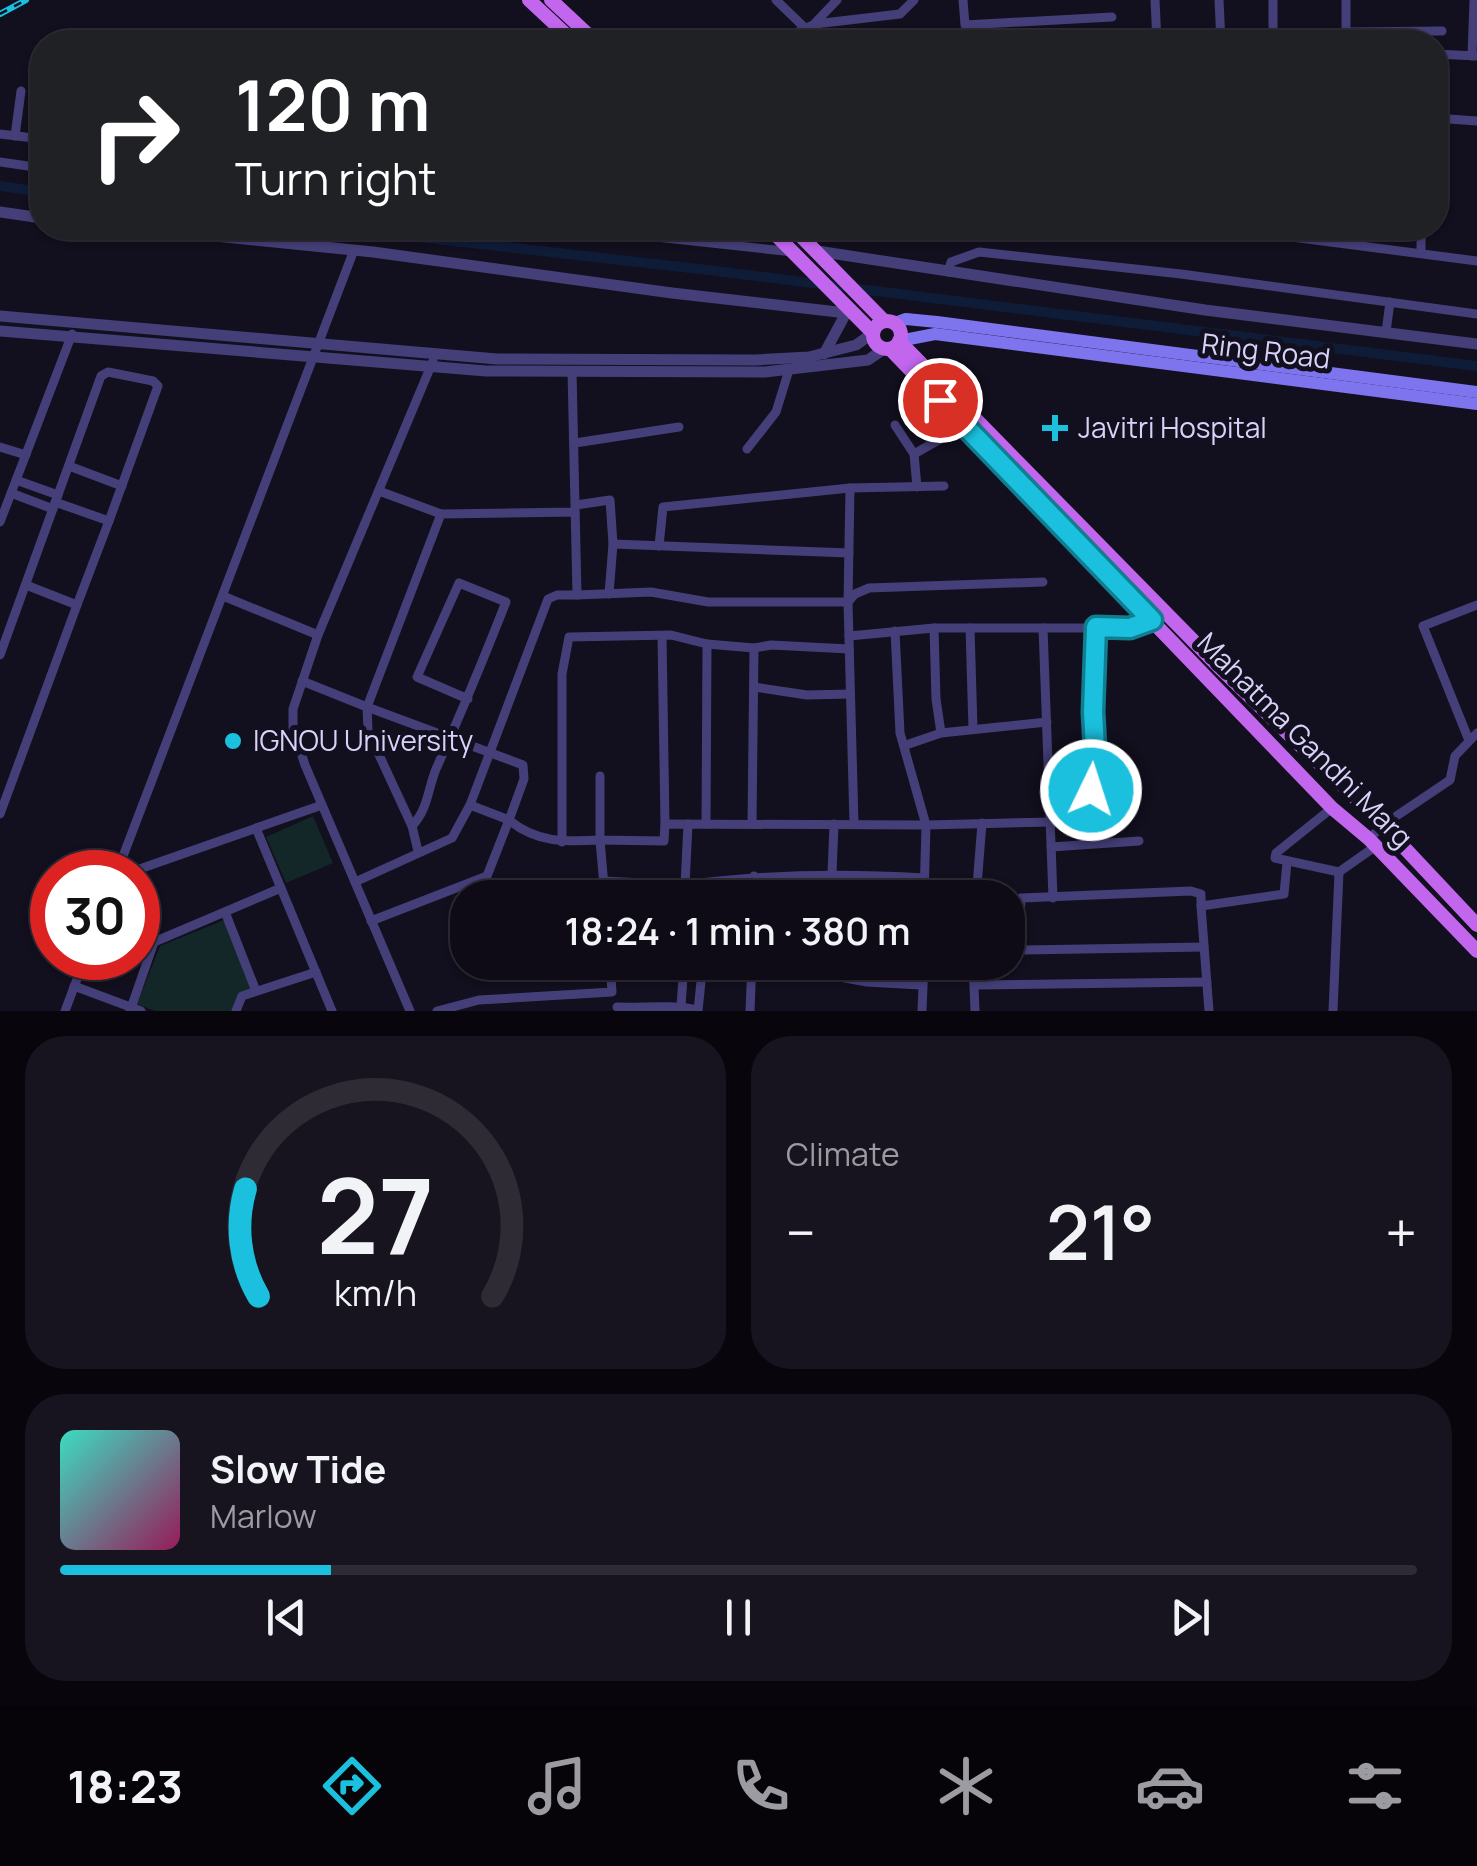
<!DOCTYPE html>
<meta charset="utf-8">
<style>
body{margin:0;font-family:Manrope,sans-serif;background:#17141f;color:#f1f3f6;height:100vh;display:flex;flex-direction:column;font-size:38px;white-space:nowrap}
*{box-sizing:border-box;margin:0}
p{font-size:32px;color:#9b9ba1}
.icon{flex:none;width:55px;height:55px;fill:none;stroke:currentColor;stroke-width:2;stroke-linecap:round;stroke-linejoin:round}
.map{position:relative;height:1011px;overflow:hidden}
.drawer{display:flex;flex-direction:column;gap:25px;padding:25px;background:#08060c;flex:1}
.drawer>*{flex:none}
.hud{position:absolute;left:30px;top:30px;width:1418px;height:210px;border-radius:40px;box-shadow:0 2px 8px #0004,0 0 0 2px #2e2b35;background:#202124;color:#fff;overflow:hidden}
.speed{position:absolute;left:30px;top:850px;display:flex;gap:20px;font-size:50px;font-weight:700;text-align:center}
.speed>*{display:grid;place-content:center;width:130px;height:130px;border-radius:50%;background:#0e0b16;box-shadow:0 2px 8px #0004,0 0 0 2px #2e2b35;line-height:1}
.speed .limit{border:15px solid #d22;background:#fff;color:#111}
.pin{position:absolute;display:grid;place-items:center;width:85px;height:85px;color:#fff;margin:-42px;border:5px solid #fff;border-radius:50%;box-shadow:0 2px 10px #0007}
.me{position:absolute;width:110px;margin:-55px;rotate:4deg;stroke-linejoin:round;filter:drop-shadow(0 0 8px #0008)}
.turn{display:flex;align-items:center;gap:35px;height:210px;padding:0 40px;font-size:45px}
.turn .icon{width:130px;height:130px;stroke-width:2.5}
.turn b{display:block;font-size:70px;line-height:85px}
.big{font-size:75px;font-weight:600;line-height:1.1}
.drawer .tile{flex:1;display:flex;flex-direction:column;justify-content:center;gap:15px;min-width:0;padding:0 35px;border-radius:40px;background:#17141f}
.drawer .dial{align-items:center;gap:0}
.dial svg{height:260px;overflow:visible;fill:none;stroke:#2e2b35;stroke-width:7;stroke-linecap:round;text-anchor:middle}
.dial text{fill:#f1f3f6;stroke:none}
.song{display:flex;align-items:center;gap:30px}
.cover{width:120px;height:120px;border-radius:15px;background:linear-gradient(135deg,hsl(170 70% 55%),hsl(330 70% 35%))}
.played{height:10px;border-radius:5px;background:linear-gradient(90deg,#1ac0dd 20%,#2e2b35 20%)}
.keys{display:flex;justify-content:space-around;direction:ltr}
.heat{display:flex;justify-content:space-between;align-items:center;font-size:55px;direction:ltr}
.drawer .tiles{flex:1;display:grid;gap:25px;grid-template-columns:1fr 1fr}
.tile:last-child{grid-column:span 2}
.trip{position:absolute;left:450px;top:880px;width:575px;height:100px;border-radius:40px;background:#0e0b16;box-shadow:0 2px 8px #0004,0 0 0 2px #2e2b35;font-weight:600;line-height:100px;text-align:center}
.tab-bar{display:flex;height:160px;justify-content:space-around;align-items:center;background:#060409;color:#9b9ba1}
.tab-bar .icon{width:70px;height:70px}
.tab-bar .on{color:#1ac0dd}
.tab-bar b{font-size:45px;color:#f1f3f6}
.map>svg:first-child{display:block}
.green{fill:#132728}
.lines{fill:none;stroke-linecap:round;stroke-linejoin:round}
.canal{stroke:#0f1c38;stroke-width:10}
.minor{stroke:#443f78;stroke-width:9}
.tertiary{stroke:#443f78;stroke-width:11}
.secondary{stroke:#7d74ee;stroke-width:12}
.primary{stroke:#c166ed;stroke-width:14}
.rail-casing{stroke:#1ac0dd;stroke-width:6}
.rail{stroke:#120f1e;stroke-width:2.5;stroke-dasharray:8;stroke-linecap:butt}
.route-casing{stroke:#117d90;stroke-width:25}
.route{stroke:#1ac0dd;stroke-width:18}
.poi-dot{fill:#1ac0dd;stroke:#120f1e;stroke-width:4}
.labels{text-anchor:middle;stroke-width:10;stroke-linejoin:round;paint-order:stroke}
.street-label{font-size:28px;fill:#d8d2fa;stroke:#120f1e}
.poi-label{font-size:28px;fill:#d8d2fa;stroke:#120f1e;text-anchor:start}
</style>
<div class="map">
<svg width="1477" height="1011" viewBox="0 0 1477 1011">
<rect width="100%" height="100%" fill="#120f1e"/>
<g class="green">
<polygon points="313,816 333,863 286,883 266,837"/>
<polygon points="224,920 252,989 239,993 232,1011 155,1011 137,1004 160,946"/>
</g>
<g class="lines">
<g class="canal">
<polyline points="0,186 42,192"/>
<polyline points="340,228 716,271 1477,366"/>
</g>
<g class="minor">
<polyline points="776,0 805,28"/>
<polyline points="963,0 965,25 1112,17"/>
<polyline points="1155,0 1157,42"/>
<polyline points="1219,0 1221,42"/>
<polyline points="1346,0 1346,42"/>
<polyline points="815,23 837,0"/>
<polyline points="1346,32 1442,31"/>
<polyline points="775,42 815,24 900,14 914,0"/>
<polyline points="1273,42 1273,0"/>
<polyline points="1435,54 1477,56"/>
<polyline points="1472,56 1474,0"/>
<polyline points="1435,118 1477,121"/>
<polyline points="0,134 42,139"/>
<polyline points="15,136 21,91"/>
<polyline points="0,162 42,168"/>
<polyline points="573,228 793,252"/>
<polyline points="1222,228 1477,261"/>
<polyline points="1421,253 1421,228"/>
<polyline points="948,272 951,262 979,252 1181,274 1477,314"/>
<polyline points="1386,332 1390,302"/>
<path d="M572 371 577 595H557L548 599C522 668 496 736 470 805L509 820 524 779 523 765 367 707 441 514 575 512"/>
<polyline points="895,425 914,454"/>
<polyline points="575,443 679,427"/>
<polyline points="0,447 26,455"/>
<polyline points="747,449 776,412 789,370"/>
<polyline points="69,466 122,486"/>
<polyline points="16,480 58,495"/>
<polyline points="917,487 914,454 965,425"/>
<polyline points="850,488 848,602 854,824"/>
<polyline points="379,491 441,514"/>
<polyline points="11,493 53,509"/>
<polyline points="55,502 109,521 77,605"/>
<polyline points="576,505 610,500 613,544 609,594"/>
<polyline points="0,522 72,334"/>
<polyline points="613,544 849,553"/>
<polyline points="659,546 663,507 850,488 944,486"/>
<polyline points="577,595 651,592 708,602 848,602 855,594 869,588 1043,582"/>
<polyline points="223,596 318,635"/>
<polyline points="934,628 936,699 941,733"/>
<polyline points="970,628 973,729"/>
<polyline points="1043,628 1053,898"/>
<polyline points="895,631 900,733 926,825 924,898"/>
<polyline points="662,636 665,824"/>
<polyline points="849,636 934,628 1130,628 1152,620"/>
<polyline points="0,655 101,376 108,372 153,381 158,386 109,521"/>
<polyline points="302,681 367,707 368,731 412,826 418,851"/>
<polyline points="754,687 807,695 850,694"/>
<polyline points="1468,738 1423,626 1477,605"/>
<polyline points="906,745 941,733 1047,722"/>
<polyline points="600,776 600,840 664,841 665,824 926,825 1050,822"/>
<polyline points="1049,794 1084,795 1091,790 1096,766 1093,712 1096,627"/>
<polyline points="1332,808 1276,853 1275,858 1339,872 1333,1011"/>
<polyline points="0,814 77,605 26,585"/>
<polyline points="706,824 707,644"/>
<polyline points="752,824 754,648"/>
<path d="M412 826C428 810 428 788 436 769 461 714 484 658 506 602L459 583 417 677 468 699"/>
<polyline points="256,828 332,1011"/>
<polyline points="1369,839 1383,825 1450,780 1455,756 1477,733"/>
<polyline points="562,842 562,674 569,637 671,635 707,644 754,648 771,645 849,649"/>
<polyline points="1051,847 1139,841"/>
<polyline points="117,872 354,250"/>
<polyline points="131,872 322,805"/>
<polyline points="1339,872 1376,846"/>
<polyline points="603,881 685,885 688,824"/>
<polyline points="355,882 452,838 470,805"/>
<path d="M685 898V885C766 874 843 873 924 878"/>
<polyline points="754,898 754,876"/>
<polyline points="831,898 834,824"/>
<polyline points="976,898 982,823"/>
<polyline points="1201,906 1209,1011"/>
<polyline points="225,912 256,991"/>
<path d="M371 921 487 876 509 820C536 843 566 842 600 840L605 898"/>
<polyline points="138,935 154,942"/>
<polyline points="1204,947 1023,950 1019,941 1021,898 1191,891 1201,894 1201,906 1284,894 1287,862"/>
<polyline points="829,962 829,975 867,982 921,985"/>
<polyline points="973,962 975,1011"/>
<polyline points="610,963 685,968"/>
<polyline points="976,985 1207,982"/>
<polyline points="74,986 141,1011"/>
<polyline points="681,1006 684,964"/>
<path d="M617 1007C644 1008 672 1004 697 1010"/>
<polyline points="65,1011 85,958"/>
<polyline points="130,1011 154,942 281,888"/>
<polyline points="236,1011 242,996 316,972"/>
<polyline points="410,1011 305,765 293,728 293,709 318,635 433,361"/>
<polyline points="437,1011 479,1000 612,992 610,962"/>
<polyline points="698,1011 703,962"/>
<polyline points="750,1011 752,962"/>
<polyline points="922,1011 924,962"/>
</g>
<g class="tertiary">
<polyline points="0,212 42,218"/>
<polyline points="137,228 373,252 672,293 855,314"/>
<polyline points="817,251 1205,310 1477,344"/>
<polyline points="0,316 497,359 755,360 809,357 856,345 873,333"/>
<polyline points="0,331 486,371 765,372 868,360 884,349"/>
<polyline points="824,354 845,315"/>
</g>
<g class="secondary">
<polyline points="895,323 906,319 937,322 1477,392"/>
<polyline points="899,341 935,334 1477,404"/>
</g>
<g class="primary">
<polyline points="529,0 574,42"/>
<polyline points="551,0 596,42"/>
<polyline points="769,228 873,333"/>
<polyline points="793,228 884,321"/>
<circle cx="887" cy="335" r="14"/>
<polyline points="899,341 1222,670 1383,825 1477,925"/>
<polyline points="890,349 1332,808 1369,839 1477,951"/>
</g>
<defs>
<polyline id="rail" points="0,14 26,0"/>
</defs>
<use href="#rail" class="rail-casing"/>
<use href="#rail" class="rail"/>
</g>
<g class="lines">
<defs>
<polyline id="route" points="940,400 1152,620 1130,628 1096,627 1093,712 1096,766 1091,790"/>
</defs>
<use href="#route" class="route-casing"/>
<use href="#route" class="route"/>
</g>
<g class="poi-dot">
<path d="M1050 413h10v10h10v10h-10v10h-10v-10h-10v-10h10z"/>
<circle cx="233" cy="741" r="10"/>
</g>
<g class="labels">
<g class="street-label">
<text transform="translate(1266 351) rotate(7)" y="10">Ring Road</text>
<text transform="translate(1305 740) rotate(45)" y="10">Mahatma Gandhi Marg</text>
</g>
<g class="poi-label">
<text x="1078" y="438">Javitri Hospital</text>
<text x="253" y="751">IGNOU University</text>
</g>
</g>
</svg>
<div class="speed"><div class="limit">30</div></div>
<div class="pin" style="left:940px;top:400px;background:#d93025"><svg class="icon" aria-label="arrive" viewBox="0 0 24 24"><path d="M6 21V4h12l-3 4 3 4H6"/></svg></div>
<svg class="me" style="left:1091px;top:790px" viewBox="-20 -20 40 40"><circle r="17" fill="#1ac0dd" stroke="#fff" stroke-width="3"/><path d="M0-11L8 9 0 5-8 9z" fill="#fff"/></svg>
<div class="trip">18:24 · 1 min · 380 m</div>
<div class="hud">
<div class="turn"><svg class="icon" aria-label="right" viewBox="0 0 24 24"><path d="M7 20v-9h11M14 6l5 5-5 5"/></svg><div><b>120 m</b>Turn right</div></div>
</div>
</div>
<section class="drawer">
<div class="tiles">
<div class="tile dial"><svg viewBox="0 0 100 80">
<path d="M14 69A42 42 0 1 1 86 69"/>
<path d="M14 69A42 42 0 0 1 10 36" stroke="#1ac0dd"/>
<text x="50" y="56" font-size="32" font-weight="700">27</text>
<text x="50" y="72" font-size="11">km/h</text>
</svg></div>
<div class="tile"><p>Climate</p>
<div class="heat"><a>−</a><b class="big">21°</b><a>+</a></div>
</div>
<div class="tile">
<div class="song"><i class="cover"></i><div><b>Slow Tide</b><p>Marlow</p></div></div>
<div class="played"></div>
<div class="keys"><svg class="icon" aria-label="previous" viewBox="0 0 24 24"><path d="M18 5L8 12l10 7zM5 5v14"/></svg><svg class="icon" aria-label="pause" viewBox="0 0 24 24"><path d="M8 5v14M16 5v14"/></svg><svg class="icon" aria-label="next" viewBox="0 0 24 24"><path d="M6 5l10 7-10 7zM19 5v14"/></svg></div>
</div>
</div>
</section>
<nav class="tab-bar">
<b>18:23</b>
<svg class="icon on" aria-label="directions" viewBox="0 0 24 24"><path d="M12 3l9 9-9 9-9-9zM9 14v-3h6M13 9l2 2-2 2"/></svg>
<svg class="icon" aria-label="music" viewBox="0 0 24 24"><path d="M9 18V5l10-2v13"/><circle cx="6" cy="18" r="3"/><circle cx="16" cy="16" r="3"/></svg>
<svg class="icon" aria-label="phone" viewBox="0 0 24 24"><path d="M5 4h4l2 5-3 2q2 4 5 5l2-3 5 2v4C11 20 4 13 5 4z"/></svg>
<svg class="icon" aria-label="climate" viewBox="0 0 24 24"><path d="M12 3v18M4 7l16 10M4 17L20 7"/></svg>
<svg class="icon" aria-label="car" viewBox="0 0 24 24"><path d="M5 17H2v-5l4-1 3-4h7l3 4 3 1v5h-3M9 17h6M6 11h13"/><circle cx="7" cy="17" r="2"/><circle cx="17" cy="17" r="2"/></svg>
<svg class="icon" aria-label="filters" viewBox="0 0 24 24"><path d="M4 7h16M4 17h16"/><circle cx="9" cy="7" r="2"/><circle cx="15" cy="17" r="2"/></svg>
</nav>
